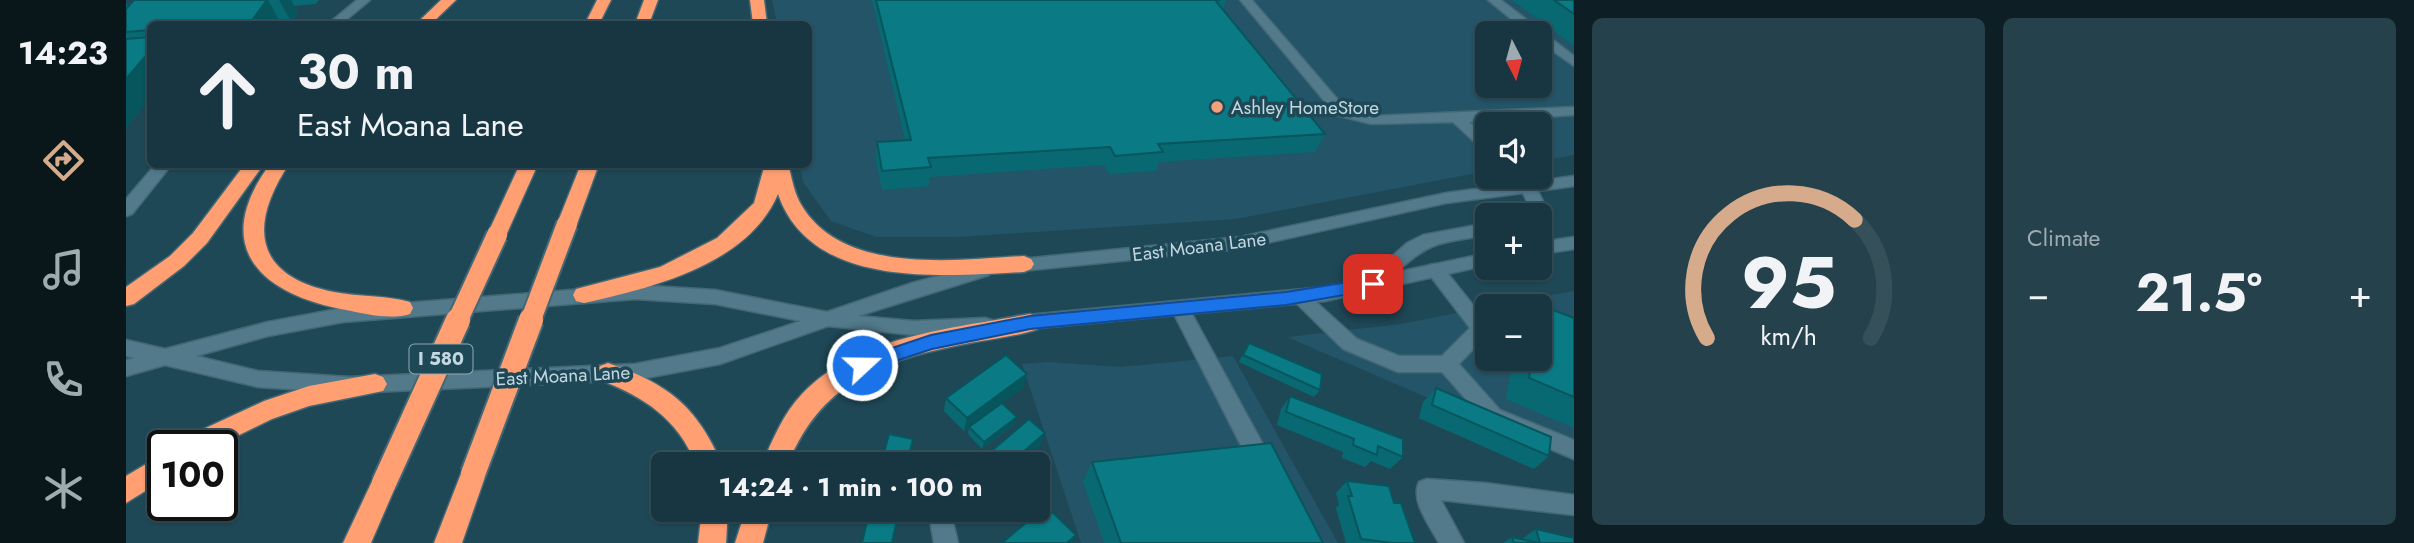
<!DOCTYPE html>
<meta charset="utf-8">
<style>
body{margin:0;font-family:Jost,sans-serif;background:#24414c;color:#f1f3f6;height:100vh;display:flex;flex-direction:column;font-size:26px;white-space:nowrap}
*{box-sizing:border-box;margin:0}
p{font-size:23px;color:#9eabb1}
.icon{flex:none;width:38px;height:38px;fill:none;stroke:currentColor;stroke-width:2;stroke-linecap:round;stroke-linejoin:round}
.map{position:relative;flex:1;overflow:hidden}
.side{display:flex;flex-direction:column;gap:18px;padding:18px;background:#0d1e24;width:840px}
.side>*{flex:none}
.top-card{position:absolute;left:21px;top:21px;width:665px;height:147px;border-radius:10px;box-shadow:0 2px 5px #0004,0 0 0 2px #36505a;background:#173641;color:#f1f3f6;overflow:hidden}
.needle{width:46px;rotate:174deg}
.buttons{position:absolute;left:1349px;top:21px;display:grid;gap:14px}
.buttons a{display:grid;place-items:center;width:77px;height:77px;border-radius:10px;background:#173641;box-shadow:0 2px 5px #0004,0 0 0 2px #36505a;font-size:35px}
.speed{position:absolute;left:21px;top:430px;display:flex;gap:14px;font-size:35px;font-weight:700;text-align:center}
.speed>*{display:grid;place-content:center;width:91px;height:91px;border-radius:50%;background:#173641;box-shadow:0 2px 5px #0004,0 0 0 2px #36505a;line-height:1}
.speed .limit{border:4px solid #111;border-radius:10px;background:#fff;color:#111}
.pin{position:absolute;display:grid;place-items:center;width:60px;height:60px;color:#fff;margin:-30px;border-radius:14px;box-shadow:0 4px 10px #0006}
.me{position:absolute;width:77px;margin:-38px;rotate:69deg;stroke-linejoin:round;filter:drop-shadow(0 0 5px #0008)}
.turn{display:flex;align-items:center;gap:24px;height:147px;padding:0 35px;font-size:32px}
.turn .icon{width:91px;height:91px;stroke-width:2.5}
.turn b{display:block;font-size:49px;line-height:60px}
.big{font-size:52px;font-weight:700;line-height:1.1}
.side .tile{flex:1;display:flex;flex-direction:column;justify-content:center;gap:10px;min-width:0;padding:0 24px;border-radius:10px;background:#24414c}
.side .dial{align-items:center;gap:0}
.dial svg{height:182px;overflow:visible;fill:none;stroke:#36505a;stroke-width:7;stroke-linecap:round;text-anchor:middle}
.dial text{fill:#f1f3f6;stroke:none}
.heat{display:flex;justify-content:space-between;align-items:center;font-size:38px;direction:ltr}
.side .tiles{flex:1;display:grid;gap:18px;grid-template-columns:repeat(2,1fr)}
.trip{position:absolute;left:525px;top:452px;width:399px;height:70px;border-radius:10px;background:#173641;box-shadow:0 2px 5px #0004,0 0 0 2px #36505a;font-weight:700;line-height:70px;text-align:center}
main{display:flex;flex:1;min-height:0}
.tab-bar{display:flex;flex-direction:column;width:126px;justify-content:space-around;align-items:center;background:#09161a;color:#9eabb1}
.tab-bar .icon{width:49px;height:49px}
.tab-bar .on{color:#d6ab8b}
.tab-bar b{font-size:32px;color:#f1f3f6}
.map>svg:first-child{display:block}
.built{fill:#235467;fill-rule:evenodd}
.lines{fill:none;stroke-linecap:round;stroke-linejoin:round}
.service-casing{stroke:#436774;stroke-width:3}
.secondary-casing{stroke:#436774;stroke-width:3}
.motorway-casing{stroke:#436774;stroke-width:3}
.service{fill:#527a8b;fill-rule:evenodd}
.secondary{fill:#527a8b;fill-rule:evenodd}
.motorway{fill:#ff9f72;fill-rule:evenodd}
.motorway-bridge-far1-casing{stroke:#436774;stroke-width:24;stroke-linecap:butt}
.motorway-bridge-casing{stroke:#436774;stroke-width:28;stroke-linecap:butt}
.motorway-bridge-far1{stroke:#ff9f72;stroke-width:20}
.motorway-bridge{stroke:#ff9f72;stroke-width:24}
.wall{fill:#096972}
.shaded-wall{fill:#07555d}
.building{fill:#0a7a85;stroke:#07555d;stroke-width:2}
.route{fill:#1a73e8;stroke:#114b97;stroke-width:2}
.poi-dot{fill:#f1a17c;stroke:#1f4857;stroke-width:2.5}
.labels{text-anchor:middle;stroke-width:7;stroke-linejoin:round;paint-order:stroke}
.shield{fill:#1f4857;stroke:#91acb7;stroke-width:2}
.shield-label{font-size:18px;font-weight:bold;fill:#c2d7e0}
.poi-label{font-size:19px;fill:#c2d7e0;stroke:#1f4857;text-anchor:start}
.street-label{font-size:19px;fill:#c2d7e0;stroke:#1f4857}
</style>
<main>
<nav class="tab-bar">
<b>14:23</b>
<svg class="icon on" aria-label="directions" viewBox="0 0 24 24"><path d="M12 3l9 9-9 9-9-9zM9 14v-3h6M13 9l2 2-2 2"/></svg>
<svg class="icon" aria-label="music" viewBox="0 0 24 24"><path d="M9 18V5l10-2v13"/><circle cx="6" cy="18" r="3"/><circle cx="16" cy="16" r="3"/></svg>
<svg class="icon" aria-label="phone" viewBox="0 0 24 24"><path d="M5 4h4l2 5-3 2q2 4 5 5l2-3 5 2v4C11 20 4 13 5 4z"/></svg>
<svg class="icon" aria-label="climate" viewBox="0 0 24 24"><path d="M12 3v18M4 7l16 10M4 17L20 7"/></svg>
</nav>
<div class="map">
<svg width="1448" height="543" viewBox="0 0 1448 543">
<rect width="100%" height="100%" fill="#1f4857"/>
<g class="built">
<path d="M646 0H1448V155L1414 161V124H1362L1361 171 1110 219 830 237H750L705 221 677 182 674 165 682 164V24H651ZM1362 33H1414V86H1362Z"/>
<polygon points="1448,291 1448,461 1161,337 1275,324 1361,307 1362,359 1414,359 1414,306 1363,306"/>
<polygon points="1107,356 1212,543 955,543 896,364 922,362 995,367"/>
</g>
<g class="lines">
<defs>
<g id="service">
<polygon points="231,0 244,0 215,24 202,24"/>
<polygon points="1114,0 1126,0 1220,109 1245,116 1448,107 1448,115 1343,122 1362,138 1362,152 1357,150 1327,122 1245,124 1210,115"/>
<polygon points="1362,0 1375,0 1448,56 1448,66 1414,42 1414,33 1402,33"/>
<polygon points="30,164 46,164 6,214 0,216 0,199"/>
<polygon points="1385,177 1402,177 1410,186 1402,191 1396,190"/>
<polygon points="1309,264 1315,265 1362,324 1362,334 1333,364 1374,410 1448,440 1448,459 1360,422 1316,372 1272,372 1217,349 1164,297 1167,292 1179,292 1231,339 1273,356 1316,356 1344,328 1300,270 1303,265"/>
<polygon points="1054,301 1060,303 1145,459 1148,466 1145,473 1137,476 1129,473 1045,308 1048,303"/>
<path d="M1301 479 1359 483 1448 495V515L1315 500 1338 543H1313C1304 526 1284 501 1293 482Z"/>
<polygon points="802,509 824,509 832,543 808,543"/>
</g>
<g id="secondary">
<polygon points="1448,176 1448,186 1412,191 1419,206 1414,219 1414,215 1400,215 1403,206 1397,193 1320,203 1114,249 885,272 879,270 876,266 879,262 885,260 1114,237 1320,193"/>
<path d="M1362 223V235C1317 243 1306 239 1271 272L1362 253V265L1199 301 891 330 884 328 882 323 884 318 891 316 1199 287 1242 278 1281 243 1297 235Z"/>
<polygon points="1448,237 1448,249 1414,254 1414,242"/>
<path d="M857 264 863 265 866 270 863 275 732 316 788 321 859 318 866 320 868 325 866 330 788 335 702 326 594 364 509 380 224 393 132 387 39 365 0 376V360L9 358 0 356V340L39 349 142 322 217 308 509 285 589 290 701 312 786 283ZM509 299 589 304 675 321 594 348 509 364 224 377 132 371 70 356 142 336 217 322Z"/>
</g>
<g id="motorway">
<polygon points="315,0 330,0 305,24 290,24"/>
<polygon points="471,0 485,0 473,24 459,24"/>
<polygon points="518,0 532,0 523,24 509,24"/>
<polygon points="624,0 638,0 641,24 627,24"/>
<polygon points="119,164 138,164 81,243 58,266 8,304 0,306 0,287 44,256 67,233"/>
<path d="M144 164H163C122 226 128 276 208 292 233 297 260 295 284 302L287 308 284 314C265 320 239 314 220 310 135 295 83 247 144 164Z"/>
<polygon points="394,164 412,164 378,240 364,240 361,235"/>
<polygon points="455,164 473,164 451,224 448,229 434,229 431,224"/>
<path d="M639 164H662C666 178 668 194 676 206 718 275 829 260 898 256L905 259 908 264 905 269 898 272C817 276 685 290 652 194 622 265 525 288 458 303L450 301 447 295 450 289 534 267 591 238 628 203Z"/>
<path d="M904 314 912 317 915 323 912 329C892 336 870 338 849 342 764 358 697 377 662 464H636C647 439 657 414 676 394 732 335 829 328 904 314Z"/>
<path d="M482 363C542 384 570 405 596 464H570C551 418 518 397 474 380L470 373 474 366Z"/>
<polygon points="249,374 257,377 261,384 257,391 183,406 146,419 91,446 54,446 58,438 138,401 183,386"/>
<polygon points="37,454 37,480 0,503 0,476"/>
<polygon points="347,462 356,466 360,474 336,543 308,543 338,466"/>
<polygon points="258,471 267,475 271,483 245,543 217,543 249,475"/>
<polygon points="576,509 602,509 600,543 572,543"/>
<polygon points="620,509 646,509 637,543 609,543"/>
</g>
</defs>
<use href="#service" class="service-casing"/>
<use href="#secondary" class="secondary-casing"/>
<use href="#motorway" class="motorway-casing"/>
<use href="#service" class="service"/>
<use href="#secondary" class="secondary"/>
<use href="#motorway" class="motorway"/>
<defs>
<g id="motorway-bridge-far1">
<polyline points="331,322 371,235"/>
<polyline points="404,322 441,224"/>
</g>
<g id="motorway-bridge">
<polyline points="347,474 405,320"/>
<polyline points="258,483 332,320"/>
</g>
</defs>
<use href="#motorway-bridge-far1" class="motorway-bridge-far1-casing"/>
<use href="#motorway-bridge" class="motorway-bridge-casing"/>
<use href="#motorway-bridge-far1" class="motorway-bridge-far1"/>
<use href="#motorway-bridge" class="motorway-bridge"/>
</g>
<g class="wall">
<polygon points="8,0 193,0 190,4 168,6 172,13 166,23 154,24 24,24 24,98 0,128 0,3 2,6"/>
<polygon points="746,0 1100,0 1097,10 1199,134 1189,152 1033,162 1030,171 983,174 978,165 804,177 803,186 756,190 750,161 751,142 779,140"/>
<polygon points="1386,0 1448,0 1448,46"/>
<polygon points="1414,305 1448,318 1448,428 1380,399 1387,359 1414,359 1414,306 1413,306"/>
<polygon points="1123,343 1194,390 1188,397 1113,362"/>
<polygon points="898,387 876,403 889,424 856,449 842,434 843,428 838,431 818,411 820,398"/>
<polygon points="1310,388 1423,456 1408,469 1293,418 1297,402"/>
<polygon points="1164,396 1277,457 1264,469 1245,461 1239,467 1216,458 1217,452 1151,425 1155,409"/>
<polygon points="966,462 1197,543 978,543 957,482"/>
<polygon points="1221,481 1268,503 1289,543 1220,543 1210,508 1213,505 1210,493"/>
<polygon points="1410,529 1448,543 1377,543 1386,537 1396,539"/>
</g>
<g class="shaded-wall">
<polygon points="142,0 155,24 125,24 124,23"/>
<polygon points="153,0 165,0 172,13 166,23"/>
<polygon points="24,51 24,98 0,128 0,79"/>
<polygon points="901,374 898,387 838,431 841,418"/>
<polygon points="891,417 889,424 856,449 858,442"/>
<polygon points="919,433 915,445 894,464 883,464"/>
<polygon points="773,509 774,509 767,543 766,543"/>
<polygon points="950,535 946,543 941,543"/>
</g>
<g class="building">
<polygon points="8,0 141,0 124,23 24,24 24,30 0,32 0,9"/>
<polygon points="750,0 1095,0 1089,0 1199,134 1032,144 1037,152 989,156 984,147 802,158 805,167 756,171 751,142 785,140"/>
<polygon points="1428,0 1448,0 1448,14"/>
<polygon points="24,37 24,51 0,79 0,39"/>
<polygon points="1414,305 1448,318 1448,397 1403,378 1406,359 1414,359"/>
<polygon points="1123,343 1196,374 1194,390 1117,355"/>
<polygon points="880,355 901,374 841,418 820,398"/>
<polygon points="1310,388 1425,437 1423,456 1306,405"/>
<polygon points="1164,396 1277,439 1277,457 1252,446 1251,455 1227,445 1228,439 1160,412"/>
<polygon points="876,403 891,417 858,442 843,427"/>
<polygon points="903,419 919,433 883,464 850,464"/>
<polygon points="763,434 787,439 783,456 791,458 790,464 755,464"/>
<polygon points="1145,443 1197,543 995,543 966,462"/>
<polygon points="1221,481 1263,486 1268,503 1275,503 1289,543 1267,543 1235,539 1222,496 1226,496"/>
<polygon points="920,506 950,535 941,543 876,543"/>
<polygon points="744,509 773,509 766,543 736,543"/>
<polygon points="1410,529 1448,538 1448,543 1414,543"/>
<polygon points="1386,537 1413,543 1388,543"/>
</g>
<polygon class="route" points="1247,278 1255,284 1247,290 1160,305 904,329 806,349 736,372 730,370 728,365 730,360 805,335 904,316 1160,292"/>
<circle class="poi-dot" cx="1091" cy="107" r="7"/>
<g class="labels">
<rect class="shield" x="283.5" y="344.5" width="63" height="29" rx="5"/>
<g class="shield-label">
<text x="315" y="365">I 580</text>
</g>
<g class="poi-label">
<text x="1105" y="114">Ashley HomeStore</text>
</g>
<g class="street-label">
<text transform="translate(1073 246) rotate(-7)" y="7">East Moana Lane</text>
<text transform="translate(437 375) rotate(-3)" y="7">East Moana Lane</text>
</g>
</g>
</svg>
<div class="buttons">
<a><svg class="needle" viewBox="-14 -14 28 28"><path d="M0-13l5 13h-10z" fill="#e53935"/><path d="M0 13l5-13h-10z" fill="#9eabb1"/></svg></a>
<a><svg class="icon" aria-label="sound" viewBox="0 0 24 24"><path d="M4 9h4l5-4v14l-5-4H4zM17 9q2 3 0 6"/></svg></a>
<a>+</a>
<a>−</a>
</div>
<div class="speed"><div class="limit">100</div></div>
<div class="pin" style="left:1247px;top:284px;background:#d93025"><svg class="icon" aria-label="arrive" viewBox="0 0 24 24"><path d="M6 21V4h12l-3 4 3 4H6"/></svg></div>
<svg class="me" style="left:736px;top:365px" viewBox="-20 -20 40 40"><circle r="17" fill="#1a73e8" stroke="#fff" stroke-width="3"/><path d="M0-11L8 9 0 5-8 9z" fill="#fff"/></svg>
<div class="trip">14:24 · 1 min · 100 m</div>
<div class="top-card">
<div class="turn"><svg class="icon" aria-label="ahead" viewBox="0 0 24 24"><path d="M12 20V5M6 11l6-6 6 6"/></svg><div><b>30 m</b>East Moana Lane</div></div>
</div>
</div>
<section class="side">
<div class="tiles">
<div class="tile dial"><svg viewBox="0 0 100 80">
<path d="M14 69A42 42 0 1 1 86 69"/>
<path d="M14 69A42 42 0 0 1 79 17" stroke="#d6ab8b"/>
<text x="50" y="56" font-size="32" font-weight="700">95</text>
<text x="50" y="72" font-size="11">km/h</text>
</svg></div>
<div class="tile"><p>Climate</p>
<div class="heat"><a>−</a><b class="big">21.5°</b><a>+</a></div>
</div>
</div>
</section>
</main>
